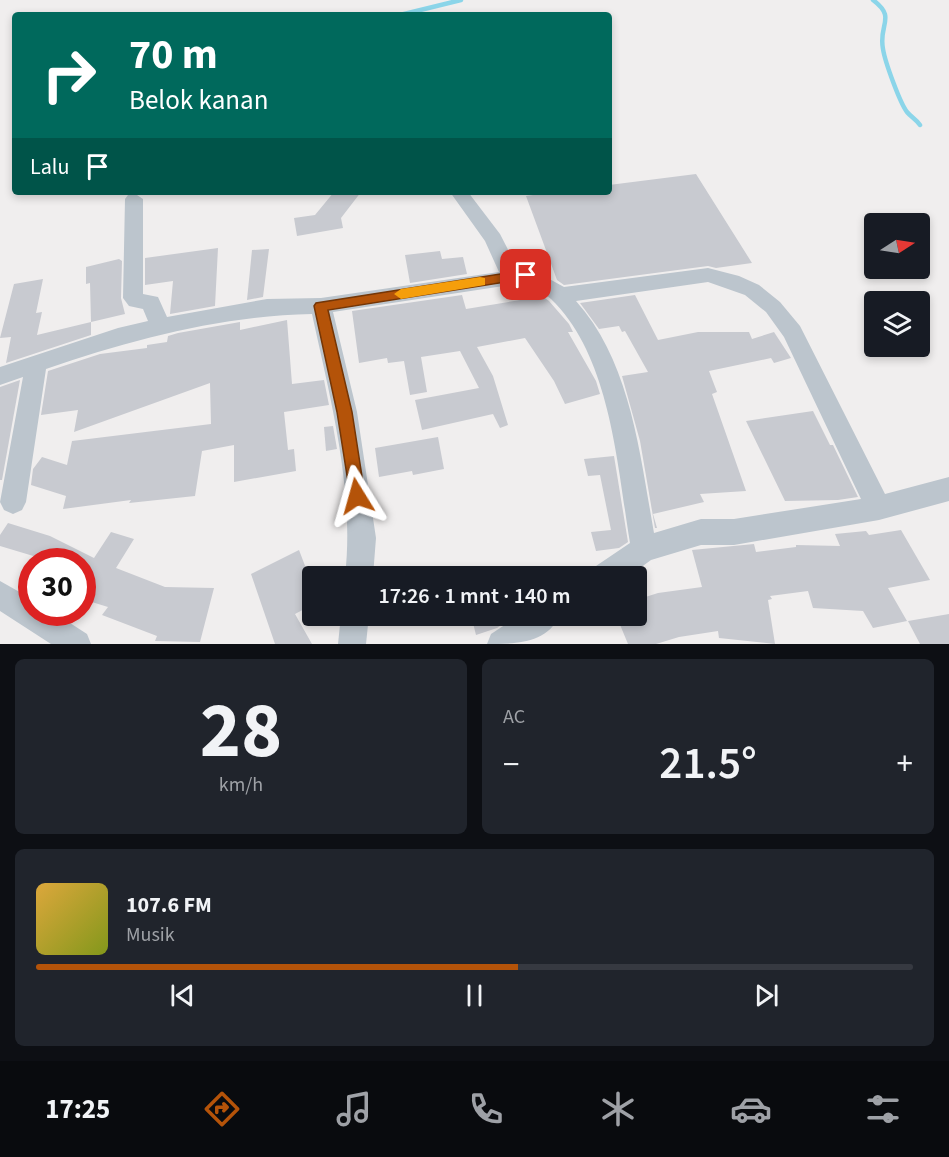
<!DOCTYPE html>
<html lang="id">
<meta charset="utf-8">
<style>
body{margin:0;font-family:"Source Sans 3",sans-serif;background:#20242c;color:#f1f3f6;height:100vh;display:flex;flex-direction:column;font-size:22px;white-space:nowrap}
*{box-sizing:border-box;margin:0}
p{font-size:20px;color:#9ea1a6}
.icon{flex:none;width:33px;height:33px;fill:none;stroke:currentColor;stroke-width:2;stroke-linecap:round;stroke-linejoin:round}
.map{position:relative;height:644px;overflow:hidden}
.details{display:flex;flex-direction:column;gap:15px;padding:15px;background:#0d0f14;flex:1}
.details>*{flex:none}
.hud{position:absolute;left:12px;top:12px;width:600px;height:183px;border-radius:6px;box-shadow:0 3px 9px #0003;background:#00695c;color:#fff;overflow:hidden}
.needle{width:39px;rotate:78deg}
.tools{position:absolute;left:864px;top:213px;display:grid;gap:12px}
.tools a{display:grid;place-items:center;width:66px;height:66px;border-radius:6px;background:#171b24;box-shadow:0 3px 9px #0003;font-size:30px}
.speed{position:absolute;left:18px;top:548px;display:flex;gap:12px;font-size:30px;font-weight:700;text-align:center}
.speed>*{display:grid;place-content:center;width:78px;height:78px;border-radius:50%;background:#171b24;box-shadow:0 3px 9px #0003;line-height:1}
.speed .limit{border:9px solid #d22;background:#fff;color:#111}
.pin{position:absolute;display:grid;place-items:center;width:51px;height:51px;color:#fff;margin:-26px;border-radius:12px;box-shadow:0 3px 9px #0006}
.me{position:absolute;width:66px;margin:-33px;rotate:352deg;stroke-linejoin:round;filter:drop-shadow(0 0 4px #0008)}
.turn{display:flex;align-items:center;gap:21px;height:126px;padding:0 18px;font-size:27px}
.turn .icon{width:78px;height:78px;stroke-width:2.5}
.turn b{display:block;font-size:42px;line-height:51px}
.then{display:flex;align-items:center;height:57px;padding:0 18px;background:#0003;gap:12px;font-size:22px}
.big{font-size:45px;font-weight:600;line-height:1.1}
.details .tile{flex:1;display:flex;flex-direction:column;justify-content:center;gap:9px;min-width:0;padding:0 21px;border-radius:9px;background:#20242c}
.details .dial{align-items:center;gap:0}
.dial b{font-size:78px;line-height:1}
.song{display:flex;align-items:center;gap:18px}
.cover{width:72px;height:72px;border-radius:9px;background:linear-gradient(135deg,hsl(40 70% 55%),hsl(70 70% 35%))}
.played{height:6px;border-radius:3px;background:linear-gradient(90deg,#b45309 55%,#363941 55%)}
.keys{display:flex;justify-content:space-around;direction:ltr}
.heat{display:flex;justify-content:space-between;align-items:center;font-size:33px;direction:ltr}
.details .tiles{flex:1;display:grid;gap:15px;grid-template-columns:1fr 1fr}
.tile:last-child{grid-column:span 2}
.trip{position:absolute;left:302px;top:566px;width:345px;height:60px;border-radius:6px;background:#171b24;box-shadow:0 3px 9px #0003;font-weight:600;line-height:60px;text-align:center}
.tabs{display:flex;height:96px;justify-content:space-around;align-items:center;background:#090b0e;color:#9ea1a6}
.tabs .icon{width:42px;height:42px}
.tabs .active{color:#b45309}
.tabs b{font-size:27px;color:#f1f3f6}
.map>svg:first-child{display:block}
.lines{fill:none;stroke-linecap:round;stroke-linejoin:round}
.stream{stroke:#8bd5e9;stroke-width:4.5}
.building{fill:#c8cad0}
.street{fill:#bcc5cd;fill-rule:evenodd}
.route{fill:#b45309;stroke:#753606;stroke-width:1.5}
.slow{fill:#f59e0b}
</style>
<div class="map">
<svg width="949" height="644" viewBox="0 0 949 644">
<rect width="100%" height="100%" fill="#f0eeee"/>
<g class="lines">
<g class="stream">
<path d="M873 0C897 18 878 24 883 49 885 62 900 103 907 112 911 117 916 119 920 125"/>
<polyline points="400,15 461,0"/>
</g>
</g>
<g class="building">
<polygon points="696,174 752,263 716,268 708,266 564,285 557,280 526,196 554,192 609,192 609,185"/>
<polygon points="334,192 361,192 341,218 343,228 297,236 294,218 315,215"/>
<polygon points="218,248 215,306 170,314 173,281 145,285 145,258"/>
<polygon points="269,249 263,297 247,300 252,250"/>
<polygon points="440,251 442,259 463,257 467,274 410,283 405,255"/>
<polygon points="119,259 122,261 121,298 125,314 91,322 90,283 86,284 86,267"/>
<polygon points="43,279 36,313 42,312 37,335 91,322 91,335 6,363 11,337 0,338 14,284"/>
<polygon points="538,293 549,301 569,324 573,332 568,332 596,381 600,394 565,404 554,381 525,338 477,347 493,376 508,425 500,428 493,414 422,430 415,400 479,388 460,351 421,357 427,392 410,395 404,361 388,363 387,358 359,363 352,311 462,295 466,309 526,299 525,296"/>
<polygon points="635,295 658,340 698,332 749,332 752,339 774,332 791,358 774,363 771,358 709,371 717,392 712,394 746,491 700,494 704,502 653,514 657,528 655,528 640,441 622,376 648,372 625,331 622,332 619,326 599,329 580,303"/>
<polygon points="287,320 292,384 324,380 329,405 284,412 288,450 294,449 296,471 234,482 234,445 202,451 195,496 129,503 131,500 63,509 66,496 31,485 33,469 42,457 67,465 72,441 211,424 210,383 74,432 78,410 41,415 48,371 100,354 147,348 147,345 167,342 168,336 178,333 240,322 240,330"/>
<polygon points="20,380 2,480 0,480 0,387"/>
<polygon points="813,411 830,445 833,445 858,497 838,500 785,501 746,421"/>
<polygon points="333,426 337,449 326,451 324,427"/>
<polygon points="438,437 444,469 413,475 412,471 379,477 375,448"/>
<polygon points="614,456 628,542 619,548 596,551 591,532 611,530 600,475 588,476 584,459"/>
<polygon points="8,523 50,536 94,558 111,532 134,539 116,568 165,587 214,588 200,642 155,641 157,636 102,615 108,607 82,599 82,561 50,561 0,546 0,535"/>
<polygon points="901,530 930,580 888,588 907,621 873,628 863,611 813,608 808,591 770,596 772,599 768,600 775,644 719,638 718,631 679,637 656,644 628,644 616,615 636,615 636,600 658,593 702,587 692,550 754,544 756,552 796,547 796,545 840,546 835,534 866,531 869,535"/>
<polygon points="299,550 312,584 312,605 295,614 312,644 275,644 251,574"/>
<polygon points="949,614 949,644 920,644 908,621"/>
<polygon points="471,615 516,615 497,628 476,635"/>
</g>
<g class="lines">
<g class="street">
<path d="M450 192H468L500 234 517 267 533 270 564 287 708 268 739 276 759 285 780 302 800 326 885 494 949 477V501L879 520 734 545H701L651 560 629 576H592L596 566 630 543C617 465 611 357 551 299 543 292 532 288 523 283L333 312 357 412 376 538 373 576H345C355 491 330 397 312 314 221 316 133 339 46 369L26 502 22 510 13 514 4 510 0 502 23 377 0 385V367L118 328 148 321 143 309 129 306 123 298 125 199 128 195 134 193 143 199V294L158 297 167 317 267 299 321 298 499 272 485 241ZM708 282 745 295 766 312 784 337 861 499 734 519H701L654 533C640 455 631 362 576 301Z"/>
<polygon points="0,581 32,599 32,612 53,612 87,634 91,644 51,644 0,611"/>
<polygon points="341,615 369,615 366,644 338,644"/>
<path d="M520 615H560C547 644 514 644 487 644L491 634Z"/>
</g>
</g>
<polygon class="route" points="526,270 531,272 531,278 328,310 352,412 365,496 363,501 357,503 351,501 337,412 314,306 316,303"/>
<polygon class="slow" points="480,277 485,278 485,285 401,299 394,294 401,289"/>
</svg>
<div class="tools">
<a><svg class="needle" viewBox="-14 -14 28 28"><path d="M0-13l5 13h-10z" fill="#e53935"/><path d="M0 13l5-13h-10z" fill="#9ea1a6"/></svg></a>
<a><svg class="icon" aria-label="layers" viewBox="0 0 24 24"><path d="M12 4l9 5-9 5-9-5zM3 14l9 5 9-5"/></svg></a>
</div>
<div class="speed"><div class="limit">30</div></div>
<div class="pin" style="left:526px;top:275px;background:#d93025"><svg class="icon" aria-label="arrive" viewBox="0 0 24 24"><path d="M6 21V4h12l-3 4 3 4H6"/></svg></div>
<svg class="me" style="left:357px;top:496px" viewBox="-20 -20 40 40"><path d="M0-17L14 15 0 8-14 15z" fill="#b45309" stroke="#fff" stroke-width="4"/></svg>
<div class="trip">17:26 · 1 mnt · 140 m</div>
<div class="hud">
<div class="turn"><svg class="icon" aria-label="right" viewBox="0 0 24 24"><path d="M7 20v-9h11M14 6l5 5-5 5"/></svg><div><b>70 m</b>Belok kanan</div></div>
<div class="then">Lalu<svg class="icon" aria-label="arrive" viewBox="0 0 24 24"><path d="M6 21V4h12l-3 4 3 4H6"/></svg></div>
</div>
</div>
<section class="details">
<div class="tiles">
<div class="tile dial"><b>28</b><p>km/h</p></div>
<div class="tile"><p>AC</p>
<div class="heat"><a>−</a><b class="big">21.5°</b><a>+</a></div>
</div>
<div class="tile">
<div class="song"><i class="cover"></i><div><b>107.6 FM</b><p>Musik</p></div></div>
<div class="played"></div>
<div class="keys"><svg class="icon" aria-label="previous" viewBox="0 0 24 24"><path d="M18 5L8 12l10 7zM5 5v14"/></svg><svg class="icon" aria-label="pause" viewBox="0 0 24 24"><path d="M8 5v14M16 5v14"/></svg><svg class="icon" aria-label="next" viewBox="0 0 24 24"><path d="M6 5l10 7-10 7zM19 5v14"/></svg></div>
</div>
</div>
</section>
<nav class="tabs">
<b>17:25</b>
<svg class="icon active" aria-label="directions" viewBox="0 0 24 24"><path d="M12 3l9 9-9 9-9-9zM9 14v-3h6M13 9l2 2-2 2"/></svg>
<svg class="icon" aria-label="music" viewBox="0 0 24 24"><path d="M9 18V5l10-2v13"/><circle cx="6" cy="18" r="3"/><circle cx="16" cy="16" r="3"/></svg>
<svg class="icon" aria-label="phone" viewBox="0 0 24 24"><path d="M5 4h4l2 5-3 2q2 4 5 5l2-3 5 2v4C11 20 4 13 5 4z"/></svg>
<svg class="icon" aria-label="climate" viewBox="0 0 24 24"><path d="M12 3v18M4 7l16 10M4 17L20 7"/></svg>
<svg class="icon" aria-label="car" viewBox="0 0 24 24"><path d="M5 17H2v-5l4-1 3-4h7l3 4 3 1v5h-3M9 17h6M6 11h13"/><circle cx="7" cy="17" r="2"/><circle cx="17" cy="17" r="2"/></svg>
<svg class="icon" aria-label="filters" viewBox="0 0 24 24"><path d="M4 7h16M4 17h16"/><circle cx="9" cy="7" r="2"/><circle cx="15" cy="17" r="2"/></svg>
</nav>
